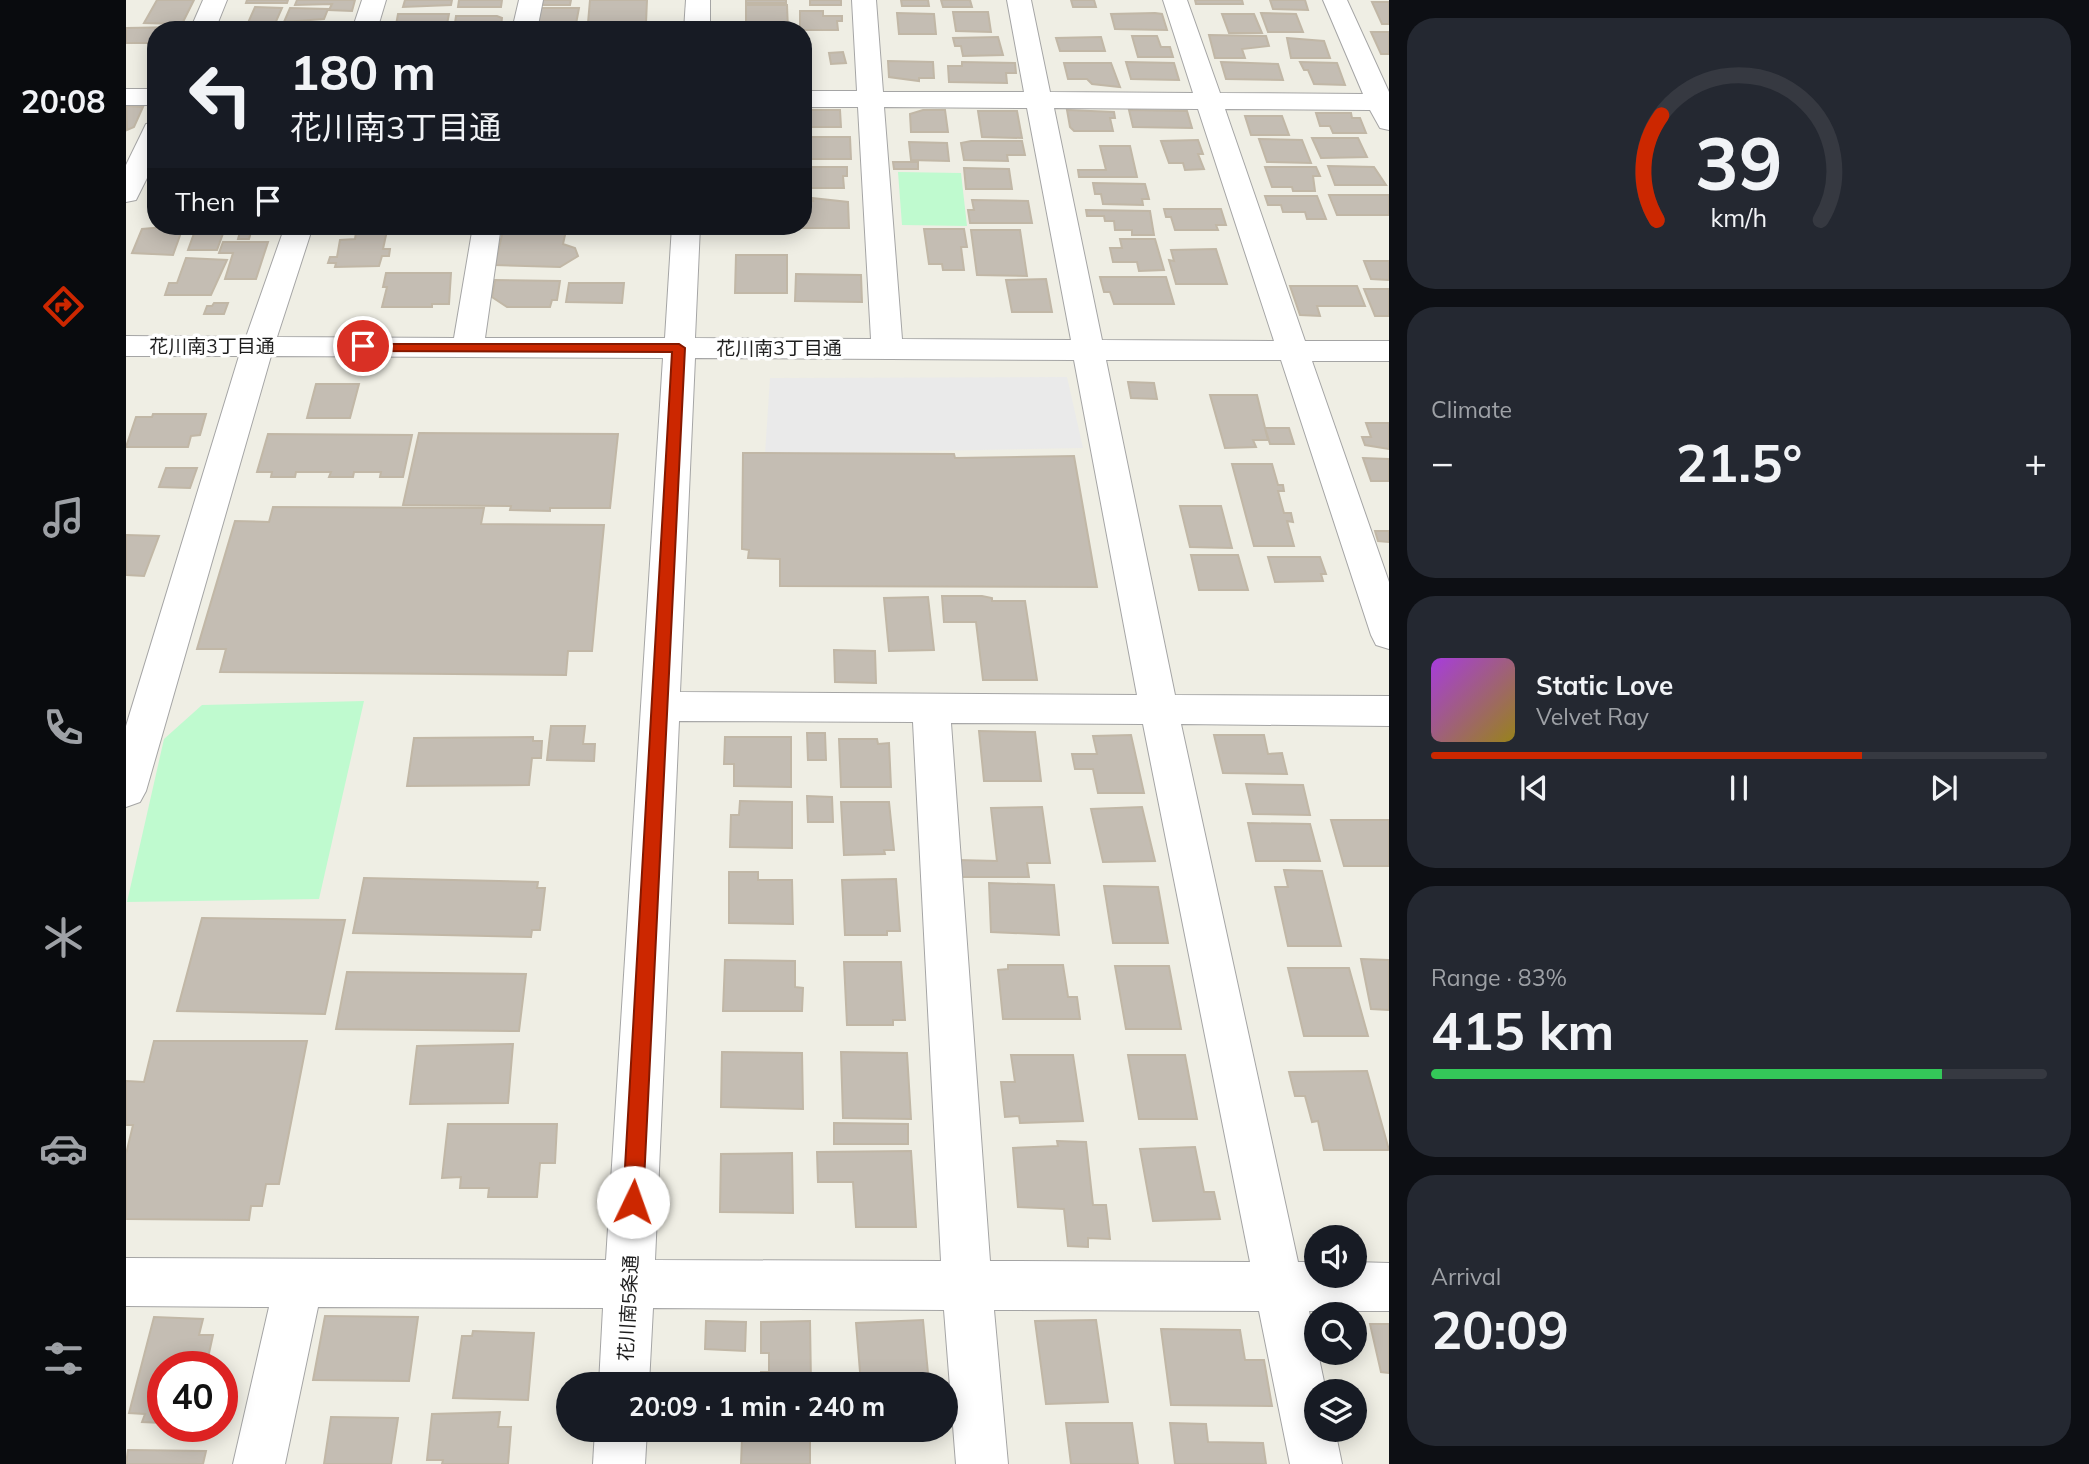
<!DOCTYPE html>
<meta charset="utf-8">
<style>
body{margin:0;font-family:Mulish,"Noto Sans JP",sans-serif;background:#242831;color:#f1f3f6;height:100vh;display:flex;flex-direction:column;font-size:26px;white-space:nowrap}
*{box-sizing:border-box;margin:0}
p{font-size:23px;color:#9ea1a6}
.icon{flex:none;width:38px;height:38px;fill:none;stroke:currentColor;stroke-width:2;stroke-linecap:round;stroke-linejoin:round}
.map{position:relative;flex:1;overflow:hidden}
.details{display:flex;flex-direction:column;gap:18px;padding:18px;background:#0d0f14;width:700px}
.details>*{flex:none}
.hud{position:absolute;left:21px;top:21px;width:665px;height:214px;border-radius:28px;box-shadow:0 4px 18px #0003;background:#171b24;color:#f1f3f6;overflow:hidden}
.tools{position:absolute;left:1178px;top:1225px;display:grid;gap:14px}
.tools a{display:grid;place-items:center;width:63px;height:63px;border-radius:50%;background:#171b24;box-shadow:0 4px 18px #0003;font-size:35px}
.speed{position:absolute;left:21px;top:1351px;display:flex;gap:14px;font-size:35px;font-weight:700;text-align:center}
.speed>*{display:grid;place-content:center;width:91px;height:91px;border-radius:50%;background:#171b24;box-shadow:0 4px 18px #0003;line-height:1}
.speed .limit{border:10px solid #d22;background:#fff;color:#111}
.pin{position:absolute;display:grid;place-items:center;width:60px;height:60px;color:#fff;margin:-30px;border:4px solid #fff;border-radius:50%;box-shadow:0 2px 7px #0007}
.me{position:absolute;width:77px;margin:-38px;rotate:3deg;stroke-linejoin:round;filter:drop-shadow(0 0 5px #0008)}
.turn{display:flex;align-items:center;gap:24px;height:147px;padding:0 28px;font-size:32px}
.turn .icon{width:91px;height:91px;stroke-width:2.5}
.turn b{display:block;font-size:49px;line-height:60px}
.then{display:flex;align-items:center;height:66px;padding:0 28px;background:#0003;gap:14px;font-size:26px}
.big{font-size:52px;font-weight:700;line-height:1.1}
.details .tile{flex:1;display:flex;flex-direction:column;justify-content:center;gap:10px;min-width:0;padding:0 24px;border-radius:28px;background:#242831}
.details .dial{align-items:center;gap:0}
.dial svg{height:182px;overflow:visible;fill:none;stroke:#363941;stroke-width:7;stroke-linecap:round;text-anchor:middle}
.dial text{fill:#f1f3f6;stroke:none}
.song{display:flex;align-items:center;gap:21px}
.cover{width:84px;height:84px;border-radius:10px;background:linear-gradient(135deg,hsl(280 70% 55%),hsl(50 70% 35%))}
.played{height:7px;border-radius:4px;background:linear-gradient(90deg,#cc2700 70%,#363941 70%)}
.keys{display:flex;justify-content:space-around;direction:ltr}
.heat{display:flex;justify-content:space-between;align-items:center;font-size:38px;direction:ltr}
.charge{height:10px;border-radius:5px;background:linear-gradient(90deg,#34c759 83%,#363941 0)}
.trip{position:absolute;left:430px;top:1372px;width:402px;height:70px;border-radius:35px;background:#171b24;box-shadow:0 4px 18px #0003;font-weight:700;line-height:70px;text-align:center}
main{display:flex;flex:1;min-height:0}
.dock{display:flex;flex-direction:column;width:126px;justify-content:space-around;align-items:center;background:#090b0e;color:#9ea1a6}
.dock .icon{width:49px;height:49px}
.dock .on{color:#cc2700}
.dock b{font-size:32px;color:#f1f3f6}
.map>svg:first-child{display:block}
.park{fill:#bffacf}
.parking{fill:#eaeaea}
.building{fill:#c4bdb3;stroke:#c1b7a6;stroke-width:2}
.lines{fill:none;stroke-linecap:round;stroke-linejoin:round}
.minor-casing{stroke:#a5a5a5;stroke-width:2}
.minor{fill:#fff;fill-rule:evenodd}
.route{fill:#cc2700;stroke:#851900;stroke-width:2}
.labels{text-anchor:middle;stroke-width:7;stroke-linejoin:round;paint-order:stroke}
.street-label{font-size:19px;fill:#1e1e1e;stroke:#fff}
</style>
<main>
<nav class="dock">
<b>20:08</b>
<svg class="icon on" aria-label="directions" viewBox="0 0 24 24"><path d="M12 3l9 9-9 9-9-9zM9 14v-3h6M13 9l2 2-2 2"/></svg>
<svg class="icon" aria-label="music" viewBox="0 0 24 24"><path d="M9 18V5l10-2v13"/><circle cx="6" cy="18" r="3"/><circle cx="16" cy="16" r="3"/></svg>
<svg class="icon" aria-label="phone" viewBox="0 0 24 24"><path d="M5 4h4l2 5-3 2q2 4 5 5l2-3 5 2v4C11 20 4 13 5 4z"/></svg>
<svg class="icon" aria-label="climate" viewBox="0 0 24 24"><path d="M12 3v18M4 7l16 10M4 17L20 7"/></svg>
<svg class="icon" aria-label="car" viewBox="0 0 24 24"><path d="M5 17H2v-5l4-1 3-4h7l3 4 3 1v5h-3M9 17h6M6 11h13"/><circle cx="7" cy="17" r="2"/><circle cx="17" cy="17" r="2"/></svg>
<svg class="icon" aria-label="filters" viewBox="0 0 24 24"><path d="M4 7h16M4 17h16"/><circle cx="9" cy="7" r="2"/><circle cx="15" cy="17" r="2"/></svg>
</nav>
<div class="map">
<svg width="1263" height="1464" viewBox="0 0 1263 1464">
<rect width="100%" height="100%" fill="#efeee4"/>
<g class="park">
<polygon points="772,172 835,173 841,226 776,225"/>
<polygon points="238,701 193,899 1,902 38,739 76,705"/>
</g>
<polygon class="parking" points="941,377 957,448 639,454 644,378"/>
<g class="building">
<polygon points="31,0 68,0 56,24 18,23"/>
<polygon points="121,0 162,0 161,3 120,3"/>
<polygon points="171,0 229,0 226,11 203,10 206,4 169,5"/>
<polygon points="279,0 326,0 325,5 277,7"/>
<polygon points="333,0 376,0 375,7 332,7"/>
<polygon points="417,0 445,0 444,5 416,5"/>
<polygon points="464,0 521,0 520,23 462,23"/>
<rect x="620" y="0" width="40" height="3"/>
<rect x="684" y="0" width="31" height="5"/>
<polygon points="775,0 802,0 803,6 776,6"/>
<polygon points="815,0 844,0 846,7 817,7"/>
<polygon points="945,0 968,0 970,7 947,7"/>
<polygon points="1069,0 1116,0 1117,4 1070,4"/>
<polygon points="1144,0 1179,0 1182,10 1147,9"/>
<polygon points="1246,2 1263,2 1263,24 1256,24"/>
<polygon points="620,5 661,5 662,30 620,30"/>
<polygon points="129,7 156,8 148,26 121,25"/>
<polygon points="164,8 202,9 198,19 158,22"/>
<polygon points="413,8 453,8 450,24 462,25 462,29 490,30 409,30"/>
<polygon points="674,11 697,11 697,16 716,16 716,21 711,21 712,30 674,30"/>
<polygon points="827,12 862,12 865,32 830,31"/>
<polygon points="771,13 808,14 810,34 773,34"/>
<polygon points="1029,13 1036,14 1041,30 989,29 985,14"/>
<polygon points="1135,13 1170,14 1177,32 1142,32"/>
<polygon points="272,14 323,14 320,29 259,30 260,25 270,25"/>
<polygon points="1096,14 1128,14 1136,33 1103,33"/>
<polygon points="330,16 371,16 376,18 375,27 328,30"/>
<polygon points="55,27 30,30 30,45 27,45 28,43 0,43 0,28"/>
<polygon points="1245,32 1263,32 1263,54 1255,54"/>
<polygon points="1083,35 1140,36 1143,46 1116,49 1119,58 1089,58"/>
<polygon points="1006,36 1031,36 1035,47 1044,47 1047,57 1012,57"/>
<polygon points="872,37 877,55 837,56 835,46 829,46 827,38"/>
<polygon points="975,37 979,51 934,51 930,38"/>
<polygon points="1161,38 1198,41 1204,58 1165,58"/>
<polygon points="717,52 720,63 705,64 703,53"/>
<polygon points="762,61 807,62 808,78 793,78 793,81 763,77"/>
<polygon points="836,62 889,63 890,73 880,73 881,83 823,82 822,66 836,66"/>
<polygon points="1000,62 1048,63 1053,80 1005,79"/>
<polygon points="1095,62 1152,64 1157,80 1100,79"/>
<polygon points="1174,62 1211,63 1219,85 1188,84 1182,70 1178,70"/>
<polygon points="938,63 985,63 994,87 966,84 961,79 942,79"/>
<polygon points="0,106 17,107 8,127 1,130"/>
<polygon points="677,110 714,110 715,127 677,127"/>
<polygon points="797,110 819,110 822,132 785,132 784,114"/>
<polygon points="941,110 988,112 989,118 984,118 987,131 948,131 944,127"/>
<polygon points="1003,110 1061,111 1066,128 1007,127"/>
<polygon points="852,111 891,111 896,138 856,137"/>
<polygon points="1190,113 1225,113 1226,118 1234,118 1240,133 1207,133 1204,126 1194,126"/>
<polygon points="1119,116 1156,116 1163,135 1125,135"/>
<polygon points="677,137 724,137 725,159 677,159"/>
<polygon points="1186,138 1232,138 1241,157 1195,158"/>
<polygon points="1133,139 1176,140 1185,163 1141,162"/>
<polygon points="1072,140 1077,154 1072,154 1078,169 1059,170 1057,163 1043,163 1035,141"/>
<polygon points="845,141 896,141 899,155 881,155 882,161 838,160 835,143"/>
<polygon points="783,142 821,143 823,161 785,160"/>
<polygon points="974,146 1004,146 1011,177 953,177 952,170 980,170"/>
<polygon points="767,162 792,162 792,169 768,169"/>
<polygon points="1202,166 1248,167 1260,185 1209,185"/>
<polygon points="677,167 721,167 721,176 717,176 718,188 677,188"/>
<polygon points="1139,167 1190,167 1194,176 1187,176 1189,191 1167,191 1166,187 1146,187"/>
<polygon points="838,168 883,169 886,189 840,189"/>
<polygon points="967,183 1019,184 1023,199 1016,199 1017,205 977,204 975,194 969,194"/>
<polygon points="1203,195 1263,195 1263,215 1211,215"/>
<polygon points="1139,196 1191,196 1200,219 1181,219 1179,212 1157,212 1155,205 1142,205"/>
<polygon points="686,198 722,202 723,228 667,228 677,226 677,201 687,201"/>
<polygon points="846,200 902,201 906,223 844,223 842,210 848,210"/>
<polygon points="1038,209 1095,209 1100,225 1090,225 1092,230 1049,230 1045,217 1040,217"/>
<polygon points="960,210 1024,211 1028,235 1006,235 1006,230 989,230 988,221 979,221 978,216 961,216"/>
<polygon points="231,226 262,226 257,249 264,249 263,256 256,256 253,266 209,267 210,263 202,263 204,257 211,257 214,240 229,239"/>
<polygon points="291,226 335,226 335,230 291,231"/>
<polygon points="378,226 441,226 437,244 449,248 452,256 434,267 369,265"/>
<polygon points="39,227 57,227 47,255 6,253 16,229"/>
<polygon points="70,228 99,228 91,250 62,250"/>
<polygon points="115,229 126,229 123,239 112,239"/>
<polygon points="798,229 838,229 841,247 835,247 838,270 817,270 816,264 803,264"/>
<polygon points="845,230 894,230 901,276 851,275"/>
<polygon points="994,239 1029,239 1038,270 1013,271 1011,262 987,262 984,248 996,248"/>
<polygon points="97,242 142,242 130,279 99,279 107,253 93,253"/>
<polygon points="1090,249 1101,284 1050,284 1043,260 1048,261 1045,250"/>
<polygon points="610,255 661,255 661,293 609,293"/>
<polygon points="60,258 101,260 85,295 39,295 43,283 51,283"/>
<polygon points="1238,261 1263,261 1263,280 1245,279"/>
<polygon points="260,273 325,273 323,304 306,304 306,307 256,307 261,287 257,287"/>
<polygon points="670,274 735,275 736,302 669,301"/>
<polygon points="974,277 1040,277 1048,304 988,304 984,292 978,292"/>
<polygon points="920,279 926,312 886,312 880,280"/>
<polygon points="369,280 434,281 431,300 426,300 424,307 381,307 366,297"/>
<polygon points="443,283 498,283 496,303 440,302"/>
<polygon points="1164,286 1231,286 1239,306 1191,306 1194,316 1174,315"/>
<polygon points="1238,289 1263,289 1263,316 1249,316"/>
<polygon points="88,303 102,303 98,314 78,314 81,306 86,306"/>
<polygon points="1002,382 1028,383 1031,399 1005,398"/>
<polygon points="190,384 233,384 224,418 181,418"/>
<polygon points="1084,395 1131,395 1142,440 1127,440 1130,447 1099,448"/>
<polygon points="27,414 80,414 74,435 65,436 62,447 0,447 10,417 26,417"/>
<polygon points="1240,423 1263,423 1263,449 1239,445 1236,437 1245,437"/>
<polygon points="1139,428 1163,428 1168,444 1144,444"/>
<polygon points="293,433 492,434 484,508 424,508 424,511 384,510 385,506 277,505"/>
<polygon points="142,434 286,435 277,477 254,477 255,472 228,472 227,477 203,477 205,472 170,472 169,477 145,477 146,472 131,472"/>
<polygon points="617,453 828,454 829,458 948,456 971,587 654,586 654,559 622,558 623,550 616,549"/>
<polygon points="1237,458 1263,459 1263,481 1245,481"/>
<polygon points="1106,464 1146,464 1152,485 1157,485 1158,491 1152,491 1158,513 1165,513 1167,522 1161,521 1168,546 1128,546"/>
<polygon points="40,468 71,468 64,488 33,487"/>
<polygon points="1054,506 1095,506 1106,548 1064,547"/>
<polygon points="147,507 358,508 355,524 478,525 466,651 442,651 440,675 94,672 100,649 71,649 109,521 143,522"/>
<polygon points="1249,531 1263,531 1263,542 1252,541"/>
<polygon points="0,535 33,536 18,576 0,575"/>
<polygon points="1065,555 1112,555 1122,590 1073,590"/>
<polygon points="1142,557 1194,557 1200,574 1195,574 1197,581 1149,582"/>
<polygon points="816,596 856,596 866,598 866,601 899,601 911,680 857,680 850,622 818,622"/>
<polygon points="802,597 808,650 763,651 758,598"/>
<polygon points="708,650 749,651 750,683 709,682"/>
<polygon points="425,726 459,726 457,744 469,744 468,761 421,760"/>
<polygon points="853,731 909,732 915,781 858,781"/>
<polygon points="681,733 699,733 700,760 682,760"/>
<polygon points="1005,735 1018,793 972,793 967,769 949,769 946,754 971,754 967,736"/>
<polygon points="1088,735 1138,735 1142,754 1156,753 1161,774 1097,773"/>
<polygon points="407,737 407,741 416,741 415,758 406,758 403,785 281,786 288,738"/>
<polygon points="599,737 665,737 665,787 608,786 608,764 598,764"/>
<polygon points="713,739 751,739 752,744 763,743 765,787 715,787"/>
<polygon points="1120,784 1177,785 1184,815 1127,814"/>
<polygon points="681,796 706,797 707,822 682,822"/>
<polygon points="614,801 666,802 666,848 604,847 605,815 613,815"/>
<polygon points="715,802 763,802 768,850 758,850 759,854 718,855"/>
<polygon points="916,807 924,863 901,863 903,877 833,877 832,860 871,861 865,808"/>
<polygon points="1016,807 1029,861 977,862 965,809"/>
<polygon points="1205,820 1263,820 1263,866 1218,866"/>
<polygon points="1122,823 1184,824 1194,861 1130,861"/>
<polygon points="1158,870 1196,871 1215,946 1162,946 1149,887 1162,887"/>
<polygon points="603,872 632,872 632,880 666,880 667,924 603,923"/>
<polygon points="238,878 412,882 411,888 419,888 414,930 406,930 405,937 227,933"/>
<polygon points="770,879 774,931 761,931 761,935 719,935 716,880"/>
<polygon points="863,883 928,885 933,935 865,932"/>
<polygon points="978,886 1032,887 1042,943 987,943"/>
<polygon points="76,918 219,920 199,1014 51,1011"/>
<polygon points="1235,959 1263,960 1263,1010 1245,1009"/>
<polygon points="599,960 669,961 669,987 677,988 676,1011 597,1011"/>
<polygon points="718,962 775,962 779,1020 767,1020 767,1025 721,1025"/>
<polygon points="882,965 937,965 942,997 951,997 954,1019 877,1019 872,970 882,969"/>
<polygon points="989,966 1043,966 1055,1029 1000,1029"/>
<polygon points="1162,968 1223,968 1242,1036 1178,1036"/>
<polygon points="221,972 400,974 393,1031 210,1029"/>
<polygon points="28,1041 181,1041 153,1184 140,1184 136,1206 125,1206 123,1220 0,1219 0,1154 7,1125 0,1125 0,1081 18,1082"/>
<polygon points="387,1044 382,1103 284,1104 291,1046"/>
<polygon points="596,1052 676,1053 677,1109 595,1107"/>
<polygon points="715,1052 781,1053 785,1119 717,1118"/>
<polygon points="885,1055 947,1055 957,1121 894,1123 893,1116 879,1117 875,1082 889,1082"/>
<polygon points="1002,1055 1059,1055 1071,1119 1013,1119"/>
<polygon points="1241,1071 1263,1150 1198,1150 1192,1121 1186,1122 1179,1096 1169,1096 1163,1072"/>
<polygon points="708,1123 782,1124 782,1144 708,1144"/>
<polygon points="322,1124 431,1124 429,1163 414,1163 411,1197 362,1197 363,1188 334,1188 335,1177 316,1178"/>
<polygon points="931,1141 960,1142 967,1205 980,1205 984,1239 962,1238 962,1247 942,1246 938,1209 892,1207 887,1148 932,1146"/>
<polygon points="1069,1147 1078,1192 1088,1192 1094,1219 1027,1221 1014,1149"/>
<polygon points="785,1151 790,1227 730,1227 727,1182 692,1182 691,1152"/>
<polygon points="666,1153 667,1213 594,1212 595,1154"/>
<polygon points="199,1316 292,1317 283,1381 187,1380"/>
<polygon points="28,1317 77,1319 73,1335 87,1335 80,1367 37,1367 37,1423 16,1422 19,1414 3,1413"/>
<polygon points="797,1320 803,1384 735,1384 730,1323"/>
<polygon points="970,1320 982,1402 920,1404 909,1321"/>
<polygon points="580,1321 620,1322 619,1351 579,1349"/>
<polygon points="684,1321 685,1384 635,1384 635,1372 643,1372 643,1353 635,1353 635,1322"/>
<polygon points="1244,1324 1263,1324 1263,1373 1255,1372"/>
<polygon points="1035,1329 1114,1330 1119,1360 1138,1360 1146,1406 1045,1405"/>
<polygon points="347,1331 408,1333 402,1400 327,1398 336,1336 346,1336"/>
<polygon points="374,1412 372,1427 385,1427 382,1464 316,1464 317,1460 301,1460 306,1414"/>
<polygon points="205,1417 272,1418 265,1464 198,1464"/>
<polygon points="940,1423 1006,1423 1012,1464 945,1464"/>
<polygon points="1044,1423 1080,1424 1082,1442 1137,1443 1140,1464 1049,1464"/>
<polygon points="639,1430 684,1430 684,1464 615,1464 616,1439 639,1440"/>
<polygon points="2,1450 80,1451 77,1464 0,1464"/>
</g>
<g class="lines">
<defs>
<g id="minor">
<polygon points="77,0 101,0 89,30 64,30"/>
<polygon points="236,0 260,0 251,30 226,30"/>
<polygon points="393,0 417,0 411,30 386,30"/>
<polygon points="560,0 584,0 584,30 558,30"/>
<path d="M726 0H750L757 92H898L881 0H905L924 92 1067 93 1037 0H1061L1094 93 1237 94 1197 0H1221L1263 92V130L1254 128 1244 110 1099 109 1179 341H1263V361H1186L1263 582V649L1250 645 1245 635 1155 360H980L1049 695 1263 696V726L1055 724 1172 1262H1190V1276H1228V1262L1263 1263V1311H1183L1200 1391H1190V1430H1209L1216 1464H1164L1133 1311 868 1310 882 1464H830L818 1310 527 1308 523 1384H473L477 1308 192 1307 159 1464H107L143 1307 0 1306V1258L480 1260 537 358 145 356 20 791 14 802 0 807V726L113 356H0V336L120 337 159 226H187L151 337 328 338 347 226H375L359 338H539L546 226H574L569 338 745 339 732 107H677V91H731ZM758 107 901 108 945 340 776 339ZM928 108 1072 109 1148 341 976 340ZM569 358 948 360 1011 695 554 692ZM553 721 787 722 815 1261 529 1260ZM825 723 1017 724 1124 1262 864 1261Z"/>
<rect x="0" y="89" width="30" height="16"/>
<polygon points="30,122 30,160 10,200 0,202 0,165 20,124"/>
<polygon points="469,1430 521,1430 519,1464 467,1464"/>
</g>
</defs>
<use href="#minor" class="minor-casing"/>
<use href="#minor" class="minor"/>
</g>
<polygon class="route" points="233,344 553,344 559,348 517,1202 514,1209 507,1212 500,1209 497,1202 546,352 237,351 233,349"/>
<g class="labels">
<g class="street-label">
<text x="86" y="353">花川南3丁目通</text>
<text x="653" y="355">花川南3丁目通</text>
<text transform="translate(502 1308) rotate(-87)" y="7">花川南5条通</text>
</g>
</g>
</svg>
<div class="tools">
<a><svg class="icon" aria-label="sound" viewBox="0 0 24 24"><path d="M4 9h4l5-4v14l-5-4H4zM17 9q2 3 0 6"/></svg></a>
<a><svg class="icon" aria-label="search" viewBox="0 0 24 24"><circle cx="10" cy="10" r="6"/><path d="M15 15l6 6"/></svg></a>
<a><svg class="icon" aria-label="layers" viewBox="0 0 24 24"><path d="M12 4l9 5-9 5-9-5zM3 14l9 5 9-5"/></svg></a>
</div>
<div class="speed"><div class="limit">40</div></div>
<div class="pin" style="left:237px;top:346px;background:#d93025"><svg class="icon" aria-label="arrive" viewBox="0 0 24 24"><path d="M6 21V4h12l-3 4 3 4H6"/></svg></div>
<svg class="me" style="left:507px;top:1202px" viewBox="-20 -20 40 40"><circle r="19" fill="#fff"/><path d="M0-13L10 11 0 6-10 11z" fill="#cc2700"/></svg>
<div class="trip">20:09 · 1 min · 240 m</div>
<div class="hud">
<div class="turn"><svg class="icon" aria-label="left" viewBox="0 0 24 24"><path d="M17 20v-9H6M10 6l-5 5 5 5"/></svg><div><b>180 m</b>花川南3丁目通</div></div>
<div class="then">Then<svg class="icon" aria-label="arrive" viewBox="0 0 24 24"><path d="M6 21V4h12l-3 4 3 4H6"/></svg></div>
</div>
</div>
<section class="details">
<div class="tile dial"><svg viewBox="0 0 100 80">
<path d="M14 69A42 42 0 1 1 86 69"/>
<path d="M14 69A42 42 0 0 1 16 23" stroke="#cc2700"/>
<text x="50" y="56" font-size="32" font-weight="700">39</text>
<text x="50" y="72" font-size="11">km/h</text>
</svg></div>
<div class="tile"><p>Climate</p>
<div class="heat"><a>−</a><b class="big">21.5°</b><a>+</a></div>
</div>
<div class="tile">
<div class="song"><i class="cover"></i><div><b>Static Love</b><p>Velvet Ray</p></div></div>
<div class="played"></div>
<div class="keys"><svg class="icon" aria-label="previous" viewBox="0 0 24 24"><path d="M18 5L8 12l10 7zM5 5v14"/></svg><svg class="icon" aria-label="pause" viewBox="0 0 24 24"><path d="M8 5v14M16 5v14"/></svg><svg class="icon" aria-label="next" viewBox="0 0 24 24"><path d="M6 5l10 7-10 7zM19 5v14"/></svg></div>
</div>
<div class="tile"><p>Range · 83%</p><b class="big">415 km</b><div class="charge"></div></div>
<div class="tile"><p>Arrival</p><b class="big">20:09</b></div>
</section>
</main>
